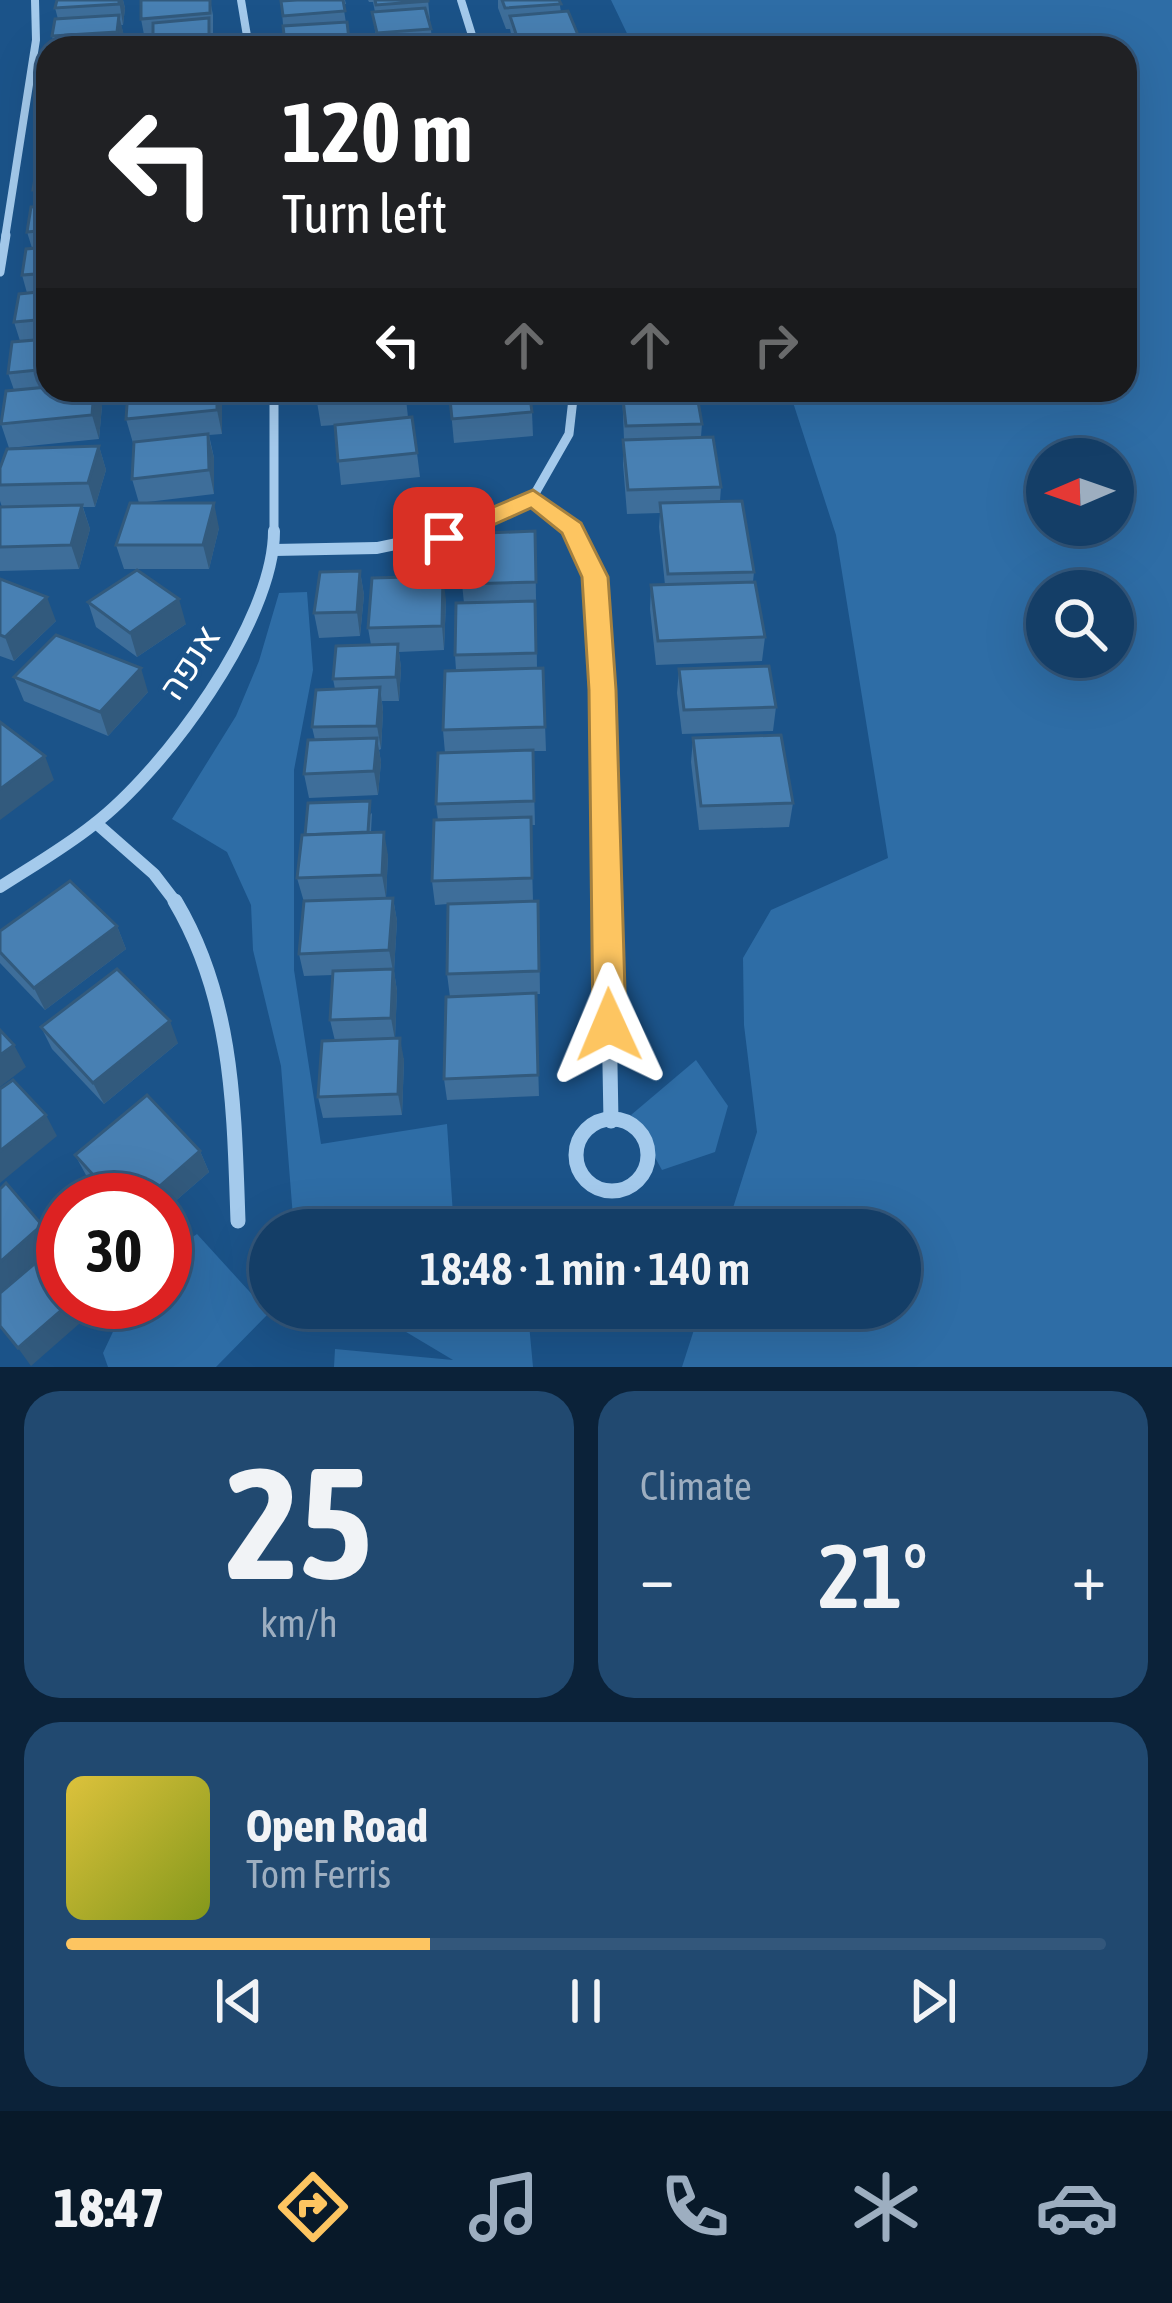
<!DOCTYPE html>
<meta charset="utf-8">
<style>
body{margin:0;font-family:"Asap Condensed",Heebo,sans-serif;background:#214970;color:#f1f3f6;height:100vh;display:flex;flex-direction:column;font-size:45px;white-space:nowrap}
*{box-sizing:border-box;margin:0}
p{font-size:39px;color:#9daec0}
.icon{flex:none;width:66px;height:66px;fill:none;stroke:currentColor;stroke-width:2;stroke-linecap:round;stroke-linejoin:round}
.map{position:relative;height:1367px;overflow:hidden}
.panel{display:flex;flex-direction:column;gap:24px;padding:24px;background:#0b2239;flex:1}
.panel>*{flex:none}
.top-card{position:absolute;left:36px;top:36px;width:1101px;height:366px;border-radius:36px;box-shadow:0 12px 48px #0002,0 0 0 3px #33577b;background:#202124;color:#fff;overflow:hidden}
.needle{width:78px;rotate:268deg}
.buttons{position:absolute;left:1026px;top:438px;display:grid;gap:24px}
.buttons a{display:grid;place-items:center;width:108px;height:108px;border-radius:50%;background:#143e67;box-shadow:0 12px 48px #0002,0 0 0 3px #33577b;font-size:60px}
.speed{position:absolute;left:36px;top:1173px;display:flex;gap:24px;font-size:60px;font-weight:700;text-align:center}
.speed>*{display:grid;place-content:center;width:156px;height:156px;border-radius:50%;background:#143e67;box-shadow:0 12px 48px #0002,0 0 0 3px #33577b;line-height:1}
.speed .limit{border:18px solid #d22;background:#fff;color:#111}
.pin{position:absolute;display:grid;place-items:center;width:102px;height:102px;color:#fff;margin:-51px;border-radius:24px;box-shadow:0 6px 18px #0006}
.me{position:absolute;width:132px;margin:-66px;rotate:359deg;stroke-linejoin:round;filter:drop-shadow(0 0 9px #0008)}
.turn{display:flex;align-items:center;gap:42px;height:252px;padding:0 48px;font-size:54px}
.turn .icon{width:156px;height:156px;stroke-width:2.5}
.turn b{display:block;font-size:84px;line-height:102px}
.lanes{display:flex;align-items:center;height:114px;padding:0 48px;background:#0003;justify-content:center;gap:60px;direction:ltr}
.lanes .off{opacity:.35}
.big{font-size:90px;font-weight:600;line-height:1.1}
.panel .widget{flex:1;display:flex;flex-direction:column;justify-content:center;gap:18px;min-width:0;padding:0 42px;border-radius:36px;background:#214970}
.panel .dial{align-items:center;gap:0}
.dial b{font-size:156px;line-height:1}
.song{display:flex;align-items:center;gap:36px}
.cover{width:144px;height:144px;border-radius:18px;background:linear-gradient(135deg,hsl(50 70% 55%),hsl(70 70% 35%))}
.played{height:12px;border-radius:6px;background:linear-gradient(90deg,#fdc561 35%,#33577b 35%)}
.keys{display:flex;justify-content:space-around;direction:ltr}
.heat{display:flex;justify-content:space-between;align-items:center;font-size:66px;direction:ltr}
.panel .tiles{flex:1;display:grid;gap:24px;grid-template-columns:1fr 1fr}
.widget:last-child{grid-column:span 2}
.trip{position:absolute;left:249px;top:1209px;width:672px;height:120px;border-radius:60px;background:#143e67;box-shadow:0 12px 48px #0002,0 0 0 3px #33577b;font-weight:600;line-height:120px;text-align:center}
.tab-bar{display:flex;height:192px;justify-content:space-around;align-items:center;background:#081929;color:#9daec0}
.tab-bar .icon{width:84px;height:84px}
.tab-bar .current{color:#fdc561}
.tab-bar b{font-size:54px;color:#f1f3f6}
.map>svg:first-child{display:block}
.green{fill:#2e6da6;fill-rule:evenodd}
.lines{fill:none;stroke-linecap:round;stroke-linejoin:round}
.minor-far3{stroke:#a4caec;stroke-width:8}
.minor-far2{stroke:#a4caec;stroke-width:9}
.minor-far1{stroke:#a4caec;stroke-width:12}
.minor{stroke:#a4caec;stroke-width:15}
.wall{fill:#3e6e9a}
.shaded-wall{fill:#325a7d}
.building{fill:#4880b3;stroke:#325a7d;stroke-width:3}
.route{fill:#fdc561;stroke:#a4803f;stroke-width:3}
.labels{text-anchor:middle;stroke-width:9;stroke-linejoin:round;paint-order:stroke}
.street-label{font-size:36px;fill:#fff;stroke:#1b5389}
</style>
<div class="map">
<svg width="1172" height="1367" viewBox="0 0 1172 1367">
<rect width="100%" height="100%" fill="#1b5389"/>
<g class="green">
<path d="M611 0H1172V1367H682L701 1308H900V1230H726L757 1132 744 1025 743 958 771 910 888 858 836 535 789 390H1125V48H634ZM1113 459V525H1047V459ZM1047 591H1113V657H1047Z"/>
<polygon points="307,592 313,670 294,770 294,970 321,1144 447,1124 454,1230 294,1230 281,1066 253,950 251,905 227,852 172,819 236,716 259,661 279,593"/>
<polygon points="696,1060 728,1106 715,1152 662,1170 631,1115"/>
<polygon points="197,1234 269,1313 216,1367 108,1367 103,1353 127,1302 165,1302 165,1256"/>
<polygon points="366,1308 523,1308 528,1313 533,1367 334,1367 335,1349 453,1360"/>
</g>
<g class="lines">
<g class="minor-far3">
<polyline points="241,0 249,48"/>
<polyline points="461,0 476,48"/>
<polyline points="5,238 36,40 35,0"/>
</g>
<g class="minor-far2">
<polyline points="0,272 6,235"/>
<polyline points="274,390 274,534"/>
<polyline points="574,390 569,434 533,497 574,534"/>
<polyline points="449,534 533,497"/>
</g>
<g class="minor-far1">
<polyline points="573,531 595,577 603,690 607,904"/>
<polyline points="274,550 377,548 458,531"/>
<polyline points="96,823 154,874 177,904"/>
<path d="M0 887C31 867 64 848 93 825 164 771 274 622 274 531"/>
</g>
<g class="minor">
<path d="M175 901C234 1000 234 1110 238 1221"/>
<polyline points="607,901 611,1121"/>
<circle cx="612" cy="1155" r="36"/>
</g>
</g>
<g class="wall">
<polygon points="123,0 125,8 123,25 121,25 124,36 122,48 55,48 52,36 58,19 55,8"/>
<polygon points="210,0 213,15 213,48 154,48 153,39 145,40 141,19"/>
<polygon points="284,0 345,0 346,4 343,4 350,48 285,48 281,1"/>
<polygon points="368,0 428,0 432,40 439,48 378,48 372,12 375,12 373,2 369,2"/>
<polygon points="498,0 559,0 561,12 578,35 578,48 514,48 510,29 506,29 498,8"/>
<polygon points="48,130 48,390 102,406 99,439 9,448 1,424 14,390 8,373 20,341 14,322 27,293 22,275 32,248 27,232 38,207 33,190 42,167 38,152"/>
<polygon points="405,390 408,417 417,453 420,477 341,485 335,425 321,426 317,402"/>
<polygon points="449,390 532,412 533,436 454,443"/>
<polygon points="622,390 702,424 701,437 721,487 720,501 754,572 753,582 765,637 762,661 656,665 650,609 651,585 665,585 659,527 660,513 627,514 623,464 624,440"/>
<polygon points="222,401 222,434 209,435 214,458 214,494 139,503 132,479 133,443 126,419"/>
<polygon points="99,446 106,470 95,507 83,507 90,529 79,569 0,571 0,507 2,507 0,501 0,468"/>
<polygon points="219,528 209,569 124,569 116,545"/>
<polygon points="535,531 537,668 543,668 546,751 533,751 535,825 531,825 533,901 539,924 540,994 536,994 539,1096 447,1100 444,1079 450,997 447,974 448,904 435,905 432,881 438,820 436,804 445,753 443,730 456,670 455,655 464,603 462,584"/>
<polygon points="360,571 364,595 360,636 319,638 314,613"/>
<polygon points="0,579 56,621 14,661 0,656"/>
<polygon points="446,600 444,650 399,652 401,668 399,701 382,701 383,712 381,749 379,750 381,762 378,795 309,798 304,774 315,740 312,727 335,689 333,679 371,645 368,628"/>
<polygon points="88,602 186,624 137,657 96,627"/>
<polygon points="679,669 776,707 773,731 682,734 677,693"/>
<polygon points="14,677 148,692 108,736 24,701"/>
<polygon points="693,738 793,803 789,827 699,830 691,762"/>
<polygon points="372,813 371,832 388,855 386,898 393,898 397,921 394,971 397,991 395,1038 404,1060 402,1115 323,1118 318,1097 335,1041 330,1020 333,975 304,976 299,954 304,902 297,878"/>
<polygon points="117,926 126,949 45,1010 0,963 0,931"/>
<polygon points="41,1027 178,1043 104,1104 52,1049"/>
<polygon points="200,1151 209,1172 165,1210 165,1200 109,1200 86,1175 75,1155"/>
</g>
<g class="shaded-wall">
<polygon points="119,0 123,0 125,8 123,25"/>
<polygon points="119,15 124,36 122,48 117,32"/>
<polygon points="94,390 97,390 102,406 99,439 92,415"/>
<polygon points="217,390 220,390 222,401 222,434 217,410"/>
<polygon points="208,434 214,458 214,494 209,470"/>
<polygon points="99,446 106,470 95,507 88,483"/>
<polygon points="214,503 219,528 209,569 203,545"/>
<polygon points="82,505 90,529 79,569 71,545"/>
<polygon points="360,571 364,595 360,636 357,612"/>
<polygon points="443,576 446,600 444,650 442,626"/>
<polygon points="47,597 56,621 14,661 5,637"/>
<polygon points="179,599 186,624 137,657 130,633"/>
<polygon points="398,644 401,668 399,701 396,677"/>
<polygon points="141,668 148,692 108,736 100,712"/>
<polygon points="380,687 383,712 381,749 377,726"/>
<polygon points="377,738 381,762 378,795 374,771"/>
<polygon points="45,756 54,780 0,820 0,789"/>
<polygon points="384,832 388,855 386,898 382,875"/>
<polygon points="393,898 397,921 394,971 397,991 395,1040 391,1018 393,971 389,950"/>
<polygon points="117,926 126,949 45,1010 34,988"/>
<polygon points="170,1021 178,1043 104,1104 93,1083"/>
<polygon points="400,1038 404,1060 402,1115 398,1094"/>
<polygon points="14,1045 26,1067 0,1087 0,1055"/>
<polygon points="46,1115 57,1136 0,1183 0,1151"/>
<polygon points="200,1151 209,1172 165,1210 165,1200 144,1200"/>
<polygon points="42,1225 55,1245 0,1292 0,1262"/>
<polygon points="71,1302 104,1302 31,1366 18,1348"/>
</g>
<g class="building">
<polygon points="57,0 119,0 119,4 55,8"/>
<polygon points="141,0 210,0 210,13 141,19"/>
<polygon points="297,0 343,0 345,11 283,16 281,1"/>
<polygon points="375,0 428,0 428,1 376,5"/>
<polygon points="502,0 559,0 561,4 505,8"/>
<polygon points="425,8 431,29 377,33 372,12"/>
<polygon points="568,11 578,35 518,40 510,16"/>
<polygon points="119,15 117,32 52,36 55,19"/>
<polygon points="209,18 209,35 153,40 153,23"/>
<polygon points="347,22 349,39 285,44 283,26"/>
<polygon points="437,40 439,48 384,48 383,44"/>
<polygon points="117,44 117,48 69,48"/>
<polygon points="47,80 48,99 44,99"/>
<polygon points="48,130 48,152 38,152 41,131"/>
<polygon points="48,166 48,189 33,190 37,167"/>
<polygon points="48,206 48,230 27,232 31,207"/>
<polygon points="48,247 48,273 22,275 26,249"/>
<polygon points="48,291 48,319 14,322 19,294"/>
<polygon points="48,339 48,369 8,373 12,342"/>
<polygon points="48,387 48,390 94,390 92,415 1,424 6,391"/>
<polygon points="128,390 217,390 217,410 126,419"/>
<polygon points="316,390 405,390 405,394 317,402"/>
<polygon points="449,390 529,390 532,412 452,419"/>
<polygon points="622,390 696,390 702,424 626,426"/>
<polygon points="412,417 417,453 338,461 335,425"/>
<polygon points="208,434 209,470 132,479 134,442"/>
<polygon points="713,437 721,487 628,490 623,440"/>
<polygon points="99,446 88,483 0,485 0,468 7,449"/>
<polygon points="742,501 754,572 668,574 660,503"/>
<polygon points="130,503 214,503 203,545 116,545"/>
<polygon points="82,505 71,545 0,547 0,507"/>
<polygon points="535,531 536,582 462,584 463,534"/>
<polygon points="137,570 179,599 130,633 88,602"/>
<polygon points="360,571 357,612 314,613 320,572"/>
<polygon points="443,576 442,626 368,628 372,578"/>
<polygon points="0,579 47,597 5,637 0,635"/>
<polygon points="755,582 765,637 658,641 651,585"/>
<polygon points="535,601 536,653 455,655 456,603"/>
<polygon points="56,635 141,668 100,712 14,677"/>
<polygon points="398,644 396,677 333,679 336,646"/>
<polygon points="769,666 776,707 684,710 679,669"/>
<polygon points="543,668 545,727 443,730 445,671"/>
<polygon points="380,687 377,726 312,727 316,690"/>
<polygon points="0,722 45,756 0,789"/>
<polygon points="781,735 793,803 701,806 693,738"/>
<polygon points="377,738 374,771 304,774 308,740"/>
<polygon points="533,750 534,801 436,804 438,753"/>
<polygon points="370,801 368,832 305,835 308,803"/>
<polygon points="531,817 532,878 432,881 434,820"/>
<polygon points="384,832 382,875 297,878 302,835"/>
<polygon points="70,881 117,926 34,988 0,952 0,931"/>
<polygon points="393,898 389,950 299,954 304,901"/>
<polygon points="538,901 539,971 447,974 448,904"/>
<polygon points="117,969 170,1021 93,1083 41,1027"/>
<polygon points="393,969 391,1018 330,1020 333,971"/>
<polygon points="536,993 538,1075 444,1079 446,997"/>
<polygon points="0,1030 14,1045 0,1055"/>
<polygon points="400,1038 398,1094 318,1097 322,1041"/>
<polygon points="13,1080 46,1115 0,1151 0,1089"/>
<polygon points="147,1095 200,1151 144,1200 116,1200 75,1155"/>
<polygon points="6,1183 42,1225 0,1262 0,1189"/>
<polygon points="59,1243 63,1248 63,1302 71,1302 18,1348 0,1326 0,1293"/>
</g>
<polygon class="route" points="533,490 581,523 608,577 616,690 626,1025 621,1036 609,1040 598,1036 593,1025 589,690 582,577 562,533 531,508 453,543 435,543 432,538 435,532"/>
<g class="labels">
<g class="street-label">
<text transform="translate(189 662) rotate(-57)" y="13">אנפה</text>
</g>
</g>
</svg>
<div class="buttons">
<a><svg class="needle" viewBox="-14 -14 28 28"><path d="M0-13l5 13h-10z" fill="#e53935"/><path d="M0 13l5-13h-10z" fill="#9daec0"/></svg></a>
<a><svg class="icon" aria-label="search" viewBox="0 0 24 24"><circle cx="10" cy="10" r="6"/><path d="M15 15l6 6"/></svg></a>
</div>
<div class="speed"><div class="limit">30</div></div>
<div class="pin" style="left:444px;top:538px;background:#d93025"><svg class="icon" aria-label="arrive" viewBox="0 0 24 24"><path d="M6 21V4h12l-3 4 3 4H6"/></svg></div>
<svg class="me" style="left:609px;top:1025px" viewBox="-20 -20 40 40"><path d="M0-17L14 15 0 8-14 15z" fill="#fdc561" stroke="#fff" stroke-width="4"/></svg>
<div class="trip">18:48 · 1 min · 140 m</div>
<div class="top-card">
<div class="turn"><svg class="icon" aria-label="left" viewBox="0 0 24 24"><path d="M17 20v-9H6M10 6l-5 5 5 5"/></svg><div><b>120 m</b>Turn left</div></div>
<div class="lanes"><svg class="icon" aria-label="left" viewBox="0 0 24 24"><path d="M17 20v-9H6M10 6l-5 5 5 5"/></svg><svg class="icon off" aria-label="ahead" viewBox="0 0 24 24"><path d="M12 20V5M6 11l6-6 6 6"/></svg><svg class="icon off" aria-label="ahead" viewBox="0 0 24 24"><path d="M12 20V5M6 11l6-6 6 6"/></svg><svg class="icon off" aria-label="right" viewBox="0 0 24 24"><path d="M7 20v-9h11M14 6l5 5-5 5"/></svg></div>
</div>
</div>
<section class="panel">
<div class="tiles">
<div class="widget dial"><b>25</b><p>km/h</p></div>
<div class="widget"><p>Climate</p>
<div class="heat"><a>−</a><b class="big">21°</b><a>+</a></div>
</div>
<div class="widget">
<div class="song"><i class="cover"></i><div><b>Open Road</b><p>Tom Ferris</p></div></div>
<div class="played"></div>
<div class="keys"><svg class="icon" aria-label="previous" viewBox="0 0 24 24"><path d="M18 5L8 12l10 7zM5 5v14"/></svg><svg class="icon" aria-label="pause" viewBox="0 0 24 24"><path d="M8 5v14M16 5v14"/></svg><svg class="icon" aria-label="next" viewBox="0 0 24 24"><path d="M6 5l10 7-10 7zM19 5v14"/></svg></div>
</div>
</div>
</section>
<nav class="tab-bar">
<b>18:47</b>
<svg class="icon current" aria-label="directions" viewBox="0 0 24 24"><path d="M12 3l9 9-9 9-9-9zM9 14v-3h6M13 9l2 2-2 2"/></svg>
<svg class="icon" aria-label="music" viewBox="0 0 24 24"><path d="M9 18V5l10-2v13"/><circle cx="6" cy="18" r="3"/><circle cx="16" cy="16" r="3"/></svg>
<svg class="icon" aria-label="phone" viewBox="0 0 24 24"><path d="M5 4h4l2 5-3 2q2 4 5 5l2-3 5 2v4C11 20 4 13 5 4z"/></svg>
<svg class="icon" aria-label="climate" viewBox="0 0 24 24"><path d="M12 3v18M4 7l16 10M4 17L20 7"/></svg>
<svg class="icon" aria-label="car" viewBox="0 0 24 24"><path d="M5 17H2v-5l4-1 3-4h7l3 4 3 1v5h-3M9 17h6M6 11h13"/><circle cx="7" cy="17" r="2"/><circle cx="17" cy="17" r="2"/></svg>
</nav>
